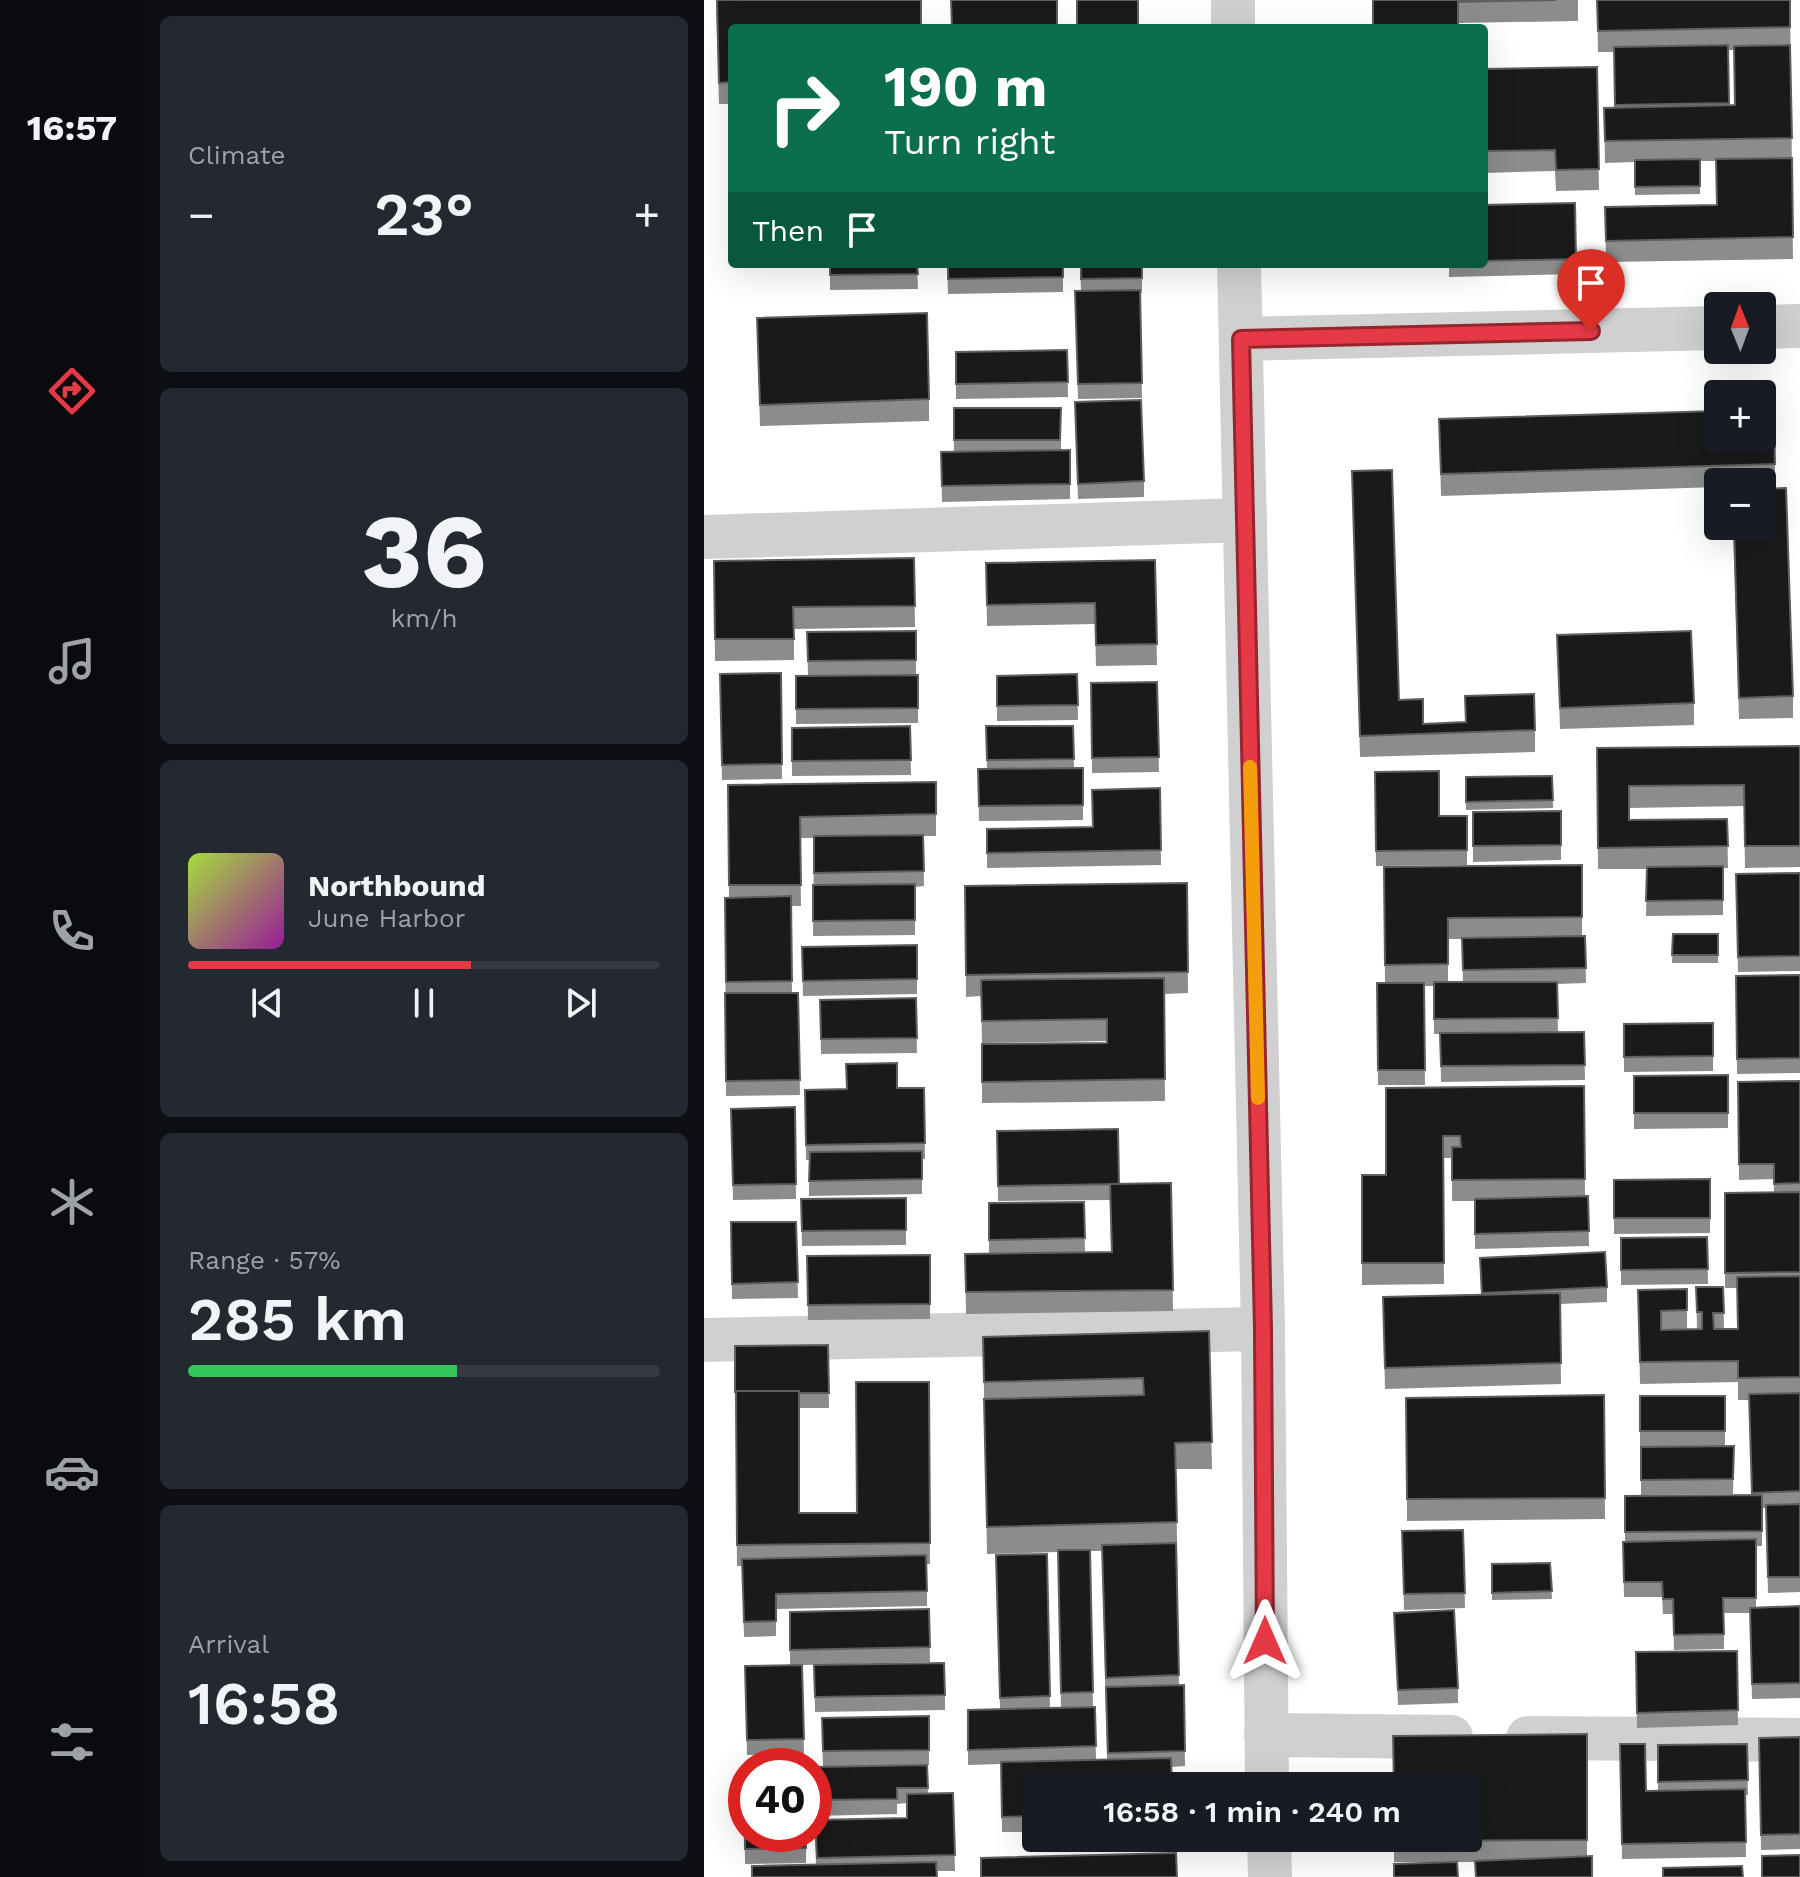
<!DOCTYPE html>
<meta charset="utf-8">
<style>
body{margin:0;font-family:"Work Sans",sans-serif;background:#242831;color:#f1f3f6;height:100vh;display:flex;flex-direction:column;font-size:30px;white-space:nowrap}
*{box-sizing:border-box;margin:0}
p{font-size:26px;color:#9ea1a6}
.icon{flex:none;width:44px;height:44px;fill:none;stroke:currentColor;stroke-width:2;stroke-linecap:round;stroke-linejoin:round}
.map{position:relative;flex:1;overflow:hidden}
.sheet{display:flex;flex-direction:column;gap:16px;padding:16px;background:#0d0f14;width:560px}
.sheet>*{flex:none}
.top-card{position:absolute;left:24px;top:24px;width:760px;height:244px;border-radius:8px;box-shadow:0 8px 32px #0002;background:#0b6e4f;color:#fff;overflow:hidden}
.needle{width:52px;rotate:359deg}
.controls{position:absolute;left:1000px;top:292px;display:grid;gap:16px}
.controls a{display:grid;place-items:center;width:72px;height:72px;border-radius:8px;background:#171b24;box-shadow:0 8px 32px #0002;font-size:40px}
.speed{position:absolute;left:24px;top:1748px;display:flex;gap:16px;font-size:40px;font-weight:700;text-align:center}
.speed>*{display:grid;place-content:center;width:104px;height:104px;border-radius:50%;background:#171b24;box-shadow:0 8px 32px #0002;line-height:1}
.speed .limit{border:12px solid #d22;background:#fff;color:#111}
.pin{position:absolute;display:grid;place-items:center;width:68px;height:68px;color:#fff;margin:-82px -34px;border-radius:50% 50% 50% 0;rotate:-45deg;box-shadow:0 0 8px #0007}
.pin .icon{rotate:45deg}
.me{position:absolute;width:88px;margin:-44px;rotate:0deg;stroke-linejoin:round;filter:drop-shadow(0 0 6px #0008)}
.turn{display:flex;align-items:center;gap:28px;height:168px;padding:0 24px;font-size:36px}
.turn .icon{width:104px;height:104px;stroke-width:2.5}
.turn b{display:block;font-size:56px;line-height:68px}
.then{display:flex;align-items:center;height:76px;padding:0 24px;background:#0003;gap:16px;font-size:30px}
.big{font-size:60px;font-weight:600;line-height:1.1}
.sheet .widget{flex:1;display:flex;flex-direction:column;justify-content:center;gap:12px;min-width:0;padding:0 28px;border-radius:12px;background:#242831}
.sheet .dial{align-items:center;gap:0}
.dial b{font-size:104px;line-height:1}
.song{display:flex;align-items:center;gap:24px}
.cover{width:96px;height:96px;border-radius:12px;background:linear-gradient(135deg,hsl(80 70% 55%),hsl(300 70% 35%))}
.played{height:8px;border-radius:4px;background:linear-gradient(90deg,#e63946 60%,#363941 60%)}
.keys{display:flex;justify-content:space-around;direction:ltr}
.heat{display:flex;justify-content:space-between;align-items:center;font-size:44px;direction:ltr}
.charge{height:12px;border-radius:6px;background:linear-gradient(90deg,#34c759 57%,#363941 0)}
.trip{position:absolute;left:318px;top:1772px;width:460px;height:80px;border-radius:8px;background:#171b24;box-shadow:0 8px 32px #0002;font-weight:600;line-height:80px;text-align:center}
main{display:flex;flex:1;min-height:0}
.tab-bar{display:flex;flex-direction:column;width:144px;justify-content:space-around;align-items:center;background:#090b0e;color:#9ea1a6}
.tab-bar .icon{width:56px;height:56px}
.tab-bar .current{color:#e63946}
.tab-bar b{font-size:36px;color:#f1f3f6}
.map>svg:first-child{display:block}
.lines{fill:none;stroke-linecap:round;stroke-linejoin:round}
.minor{stroke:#d0d0d0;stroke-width:44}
.wall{fill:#8c8c8c;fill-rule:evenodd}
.building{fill:#1a1a1a;stroke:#5f5f5f;stroke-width:2}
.route-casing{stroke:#96252e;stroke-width:20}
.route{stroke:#e63946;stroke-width:14}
.slow{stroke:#f59e0b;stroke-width:14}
</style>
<main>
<nav class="tab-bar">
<b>16:57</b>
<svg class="icon current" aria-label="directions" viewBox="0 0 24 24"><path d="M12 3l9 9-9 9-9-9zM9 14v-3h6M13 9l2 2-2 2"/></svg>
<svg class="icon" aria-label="music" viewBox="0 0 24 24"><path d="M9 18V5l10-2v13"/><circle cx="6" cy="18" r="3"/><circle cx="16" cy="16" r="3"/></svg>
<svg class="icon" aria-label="phone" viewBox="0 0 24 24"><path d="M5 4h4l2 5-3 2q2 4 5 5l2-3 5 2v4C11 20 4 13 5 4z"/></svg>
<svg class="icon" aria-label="climate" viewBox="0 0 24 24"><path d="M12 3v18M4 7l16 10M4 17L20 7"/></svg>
<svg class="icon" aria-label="car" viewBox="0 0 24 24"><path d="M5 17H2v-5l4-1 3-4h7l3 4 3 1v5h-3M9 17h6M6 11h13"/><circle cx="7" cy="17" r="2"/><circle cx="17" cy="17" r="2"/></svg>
<svg class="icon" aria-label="filters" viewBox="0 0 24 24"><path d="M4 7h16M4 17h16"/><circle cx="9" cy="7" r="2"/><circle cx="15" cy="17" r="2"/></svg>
</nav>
<section class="sheet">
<div class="widget"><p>Climate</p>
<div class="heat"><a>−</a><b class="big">23°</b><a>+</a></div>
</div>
<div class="widget dial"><b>36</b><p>km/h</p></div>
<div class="widget">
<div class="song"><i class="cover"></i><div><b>Northbound</b><p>June Harbor</p></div></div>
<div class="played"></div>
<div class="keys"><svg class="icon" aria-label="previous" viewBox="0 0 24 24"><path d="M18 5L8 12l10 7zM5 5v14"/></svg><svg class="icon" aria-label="pause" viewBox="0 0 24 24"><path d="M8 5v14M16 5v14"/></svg><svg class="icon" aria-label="next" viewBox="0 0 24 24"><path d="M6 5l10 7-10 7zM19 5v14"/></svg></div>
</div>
<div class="widget"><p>Range · 57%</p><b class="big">285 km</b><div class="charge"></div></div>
<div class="widget"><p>Arrival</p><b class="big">16:58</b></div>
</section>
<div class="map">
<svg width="1096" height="1877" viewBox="0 0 1096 1877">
<rect width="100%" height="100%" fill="#fff"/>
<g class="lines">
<g class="minor">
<polyline points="529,0 529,28"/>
<polyline points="535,264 559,1329 563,1786"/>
<polyline points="1058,327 1096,326"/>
<polyline points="537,339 1014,328"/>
<polyline points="0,537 541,520"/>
<polyline points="0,1340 559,1329"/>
<polyline points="562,1735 747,1737"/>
<polyline points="824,1738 1096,1740"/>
<polyline points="565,1838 566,1877"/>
</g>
</g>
<g class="wall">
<polygon points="12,0 28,28 28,104 15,104"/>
<polygon points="668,0 874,0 874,21 754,23"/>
<path d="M893 0H1086L1089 259 902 262 901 207 1012 205V161H996V194L931 195V162L901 163 900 108H910V52H894ZM1024 50H1030L1031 105 1025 106Z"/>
<polygon points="893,67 895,190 852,191 851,171 780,173 780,69"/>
<polygon points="871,203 872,274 745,277 745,264 780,264 780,205"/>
<polygon points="126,264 213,264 214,289 126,290"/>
<polygon points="243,264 359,264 359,292 244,294"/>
<polygon points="376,264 438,264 438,293 436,293 438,398 374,399 371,291 377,291"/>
<polygon points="53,318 225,399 225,421 56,426"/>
<polygon points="363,350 364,397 252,399 252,352"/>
<polygon points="250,408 357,408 357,450 366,450 366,499 238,502 237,452 250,452"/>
<polygon points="371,417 440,481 440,497 374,499"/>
<polygon points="735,419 1071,464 1071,486 1058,486 1058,482 1014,482 1014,487 737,496"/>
<polygon points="648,471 695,700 719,724 831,730 831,752 656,757"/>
<polygon points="1029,526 1058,526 1089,696 1089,718 1035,719"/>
<polygon points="210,558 211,627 90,629 90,660 11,661 10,561"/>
<polygon points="451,560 453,665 392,666 391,624 283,626 282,563"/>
<polygon points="212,631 212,675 104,676 103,632"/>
<polygon points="853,635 990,703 990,725 856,729"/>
<polygon points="77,673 78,779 18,780 16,674"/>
<polygon points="373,674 374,720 293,721 293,676"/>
<polygon points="214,675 214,723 92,724 92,676"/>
<polygon points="453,682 455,772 388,773 387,683"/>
<polygon points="206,726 207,775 88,776 88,728"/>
<polygon points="282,726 369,726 370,768 379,768 379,820 275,821 274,769 283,769"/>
<polygon points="1096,746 1096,867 1041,868 1040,806 925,808 925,820 1023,819 1024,868 1019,868 1019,915 942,916 943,869 894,869 893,748"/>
<polygon points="671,772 735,816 763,816 763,865 672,866"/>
<polygon points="848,776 849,808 762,810 762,777"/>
<polygon points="232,782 232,836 219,836 220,886 211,887 211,935 109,936 110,838 96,838 97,906 87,906 88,993 94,993 96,1095 22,1096 21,898 25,898 24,785"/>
<polygon points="456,788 457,865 283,868 283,829 389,827"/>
<polygon points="857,811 857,860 769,862 769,812"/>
<path d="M878 865V936H881L882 983 853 984 854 1032H880L881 1080 737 1082 736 1034H730V986H720L721 1085H674L673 983H681L680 867ZM744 939H758L759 982H744Z"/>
<polygon points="1096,873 1096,971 1034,972 1032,874"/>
<polygon points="483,883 484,993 460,994 461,1101 278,1103 278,1044 403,1043 403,1041 278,1043 277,996 262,997 261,886"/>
<polygon points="969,934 1014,934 1014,963 968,963"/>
<polygon points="213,945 213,994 99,996 98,947"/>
<polygon points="1096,975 1096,1073 1033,1074 1032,976"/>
<polygon points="212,998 213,1053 117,1054 116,1000"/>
<polygon points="1009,1023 1009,1071 920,1072 920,1024"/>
<polygon points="1024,1075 1024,1128 930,1129 930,1076"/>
<polygon points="1096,1081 1096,1592 1064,1593 1062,1508 1058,1508 1058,1546 1052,1546 1052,1607 1096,1606 1096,1698 1048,1699 1046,1613 1020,1613 1020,1649 970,1650 969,1614 959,1614 958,1597 920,1597 919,1542 921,1542 921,1496 1048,1495 1045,1400 1034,1400 1034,1382 936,1384 934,1290 983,1289 983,1329 993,1329 992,1287 1019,1287 1020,1329 1033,1329 1033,1288 1021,1288 1021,1193 1070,1192 1070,1179 1035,1180 1034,1082"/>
<polygon points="880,1086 881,1196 884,1196 885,1246 771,1249 771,1201 748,1201 748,1158 739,1158 740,1284 658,1285 658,1175 682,1175 682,1088"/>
<polygon points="220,1088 221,1159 218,1159 218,1194 105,1196 105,1160 102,1160 101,1090"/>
<polygon points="91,1107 92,1199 29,1200 27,1109"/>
<polygon points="293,1131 415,1184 467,1183 469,1311 262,1314 261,1254 285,1254 285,1203 380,1202 381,1252 407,1252 406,1200 294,1201"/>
<polygon points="1006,1179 1006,1233 910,1234 910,1180"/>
<polygon points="202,1198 202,1245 98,1246 97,1199"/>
<polygon points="27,1222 92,1222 94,1298 28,1299"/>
<polygon points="1003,1237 1004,1284 917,1285 917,1238"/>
<polygon points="226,1255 226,1319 104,1320 103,1256"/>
<polygon points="776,1258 903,1287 903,1302 856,1304 857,1384 681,1389 679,1297 777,1294"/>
<path d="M505 1331 508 1469H472L475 1686 480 1685 481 1766 467 1767 332 1786V1832H298L297 1764 264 1765V1710L296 1709 292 1555 343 1554 346 1708H357L354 1552 283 1554 279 1337ZM386 1551H398L403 1760H392L391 1707H389Z"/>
<polygon points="124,1345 125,1408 95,1408 95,1513 152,1513 225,1382 226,1564 223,1564 223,1606 72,1609 72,1636 40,1637 38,1566 33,1566 31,1346"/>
<polygon points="900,1395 901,1519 703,1521 702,1398"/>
<polygon points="936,1396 1021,1396 1021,1446 1030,1446 1029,1494 937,1495 937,1447 996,1446 936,1446"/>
<polygon points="759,1530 761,1608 700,1610 698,1531"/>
<polygon points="846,1563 848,1599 788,1600 788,1564"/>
<polygon points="225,1609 226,1662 98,1665 100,1754 43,1755 41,1666 86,1665 86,1612"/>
<polygon points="690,1613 754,1688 754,1703 694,1705"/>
<polygon points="1033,1651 1034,1725 933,1728 932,1652"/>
<polygon points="110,1665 241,1695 241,1710 111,1712"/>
<polygon points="225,1716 225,1765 119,1767 118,1733"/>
<polygon points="883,1734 883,1857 771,1862 690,1862 690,1838"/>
<polygon points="1096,1737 1096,1849 1057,1850 1055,1738"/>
<polygon points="916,1744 942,1791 954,1791 954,1745 1043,1744 1044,1795 1041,1795 1042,1857 918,1859"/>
<polygon points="223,1765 224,1794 249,1793 251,1871 233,1871 112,1865 111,1820 203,1818 203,1803 193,1804 193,1814 110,1816 110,1767"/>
<polygon points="40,1769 102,1834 102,1863 41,1864"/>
</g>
<g class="building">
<polygon points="13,0 217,0 217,28 28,28 28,82 15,83"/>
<polygon points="247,0 353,0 353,28 248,28"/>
<rect x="373" y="0" width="61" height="28"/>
<polygon points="669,0 852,0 754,2 754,28 669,28"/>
<polygon points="893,0 1086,0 1086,27 894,31"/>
<polygon points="1024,45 1025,103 911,105 910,47"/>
<polygon points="1086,45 1088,138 901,141 900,108 1031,105 1030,46"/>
<polygon points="893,67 895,169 852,170 851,150 780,151 780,69"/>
<polygon points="1088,158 1089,237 902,241 901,207 1013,205 1012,159"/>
<polygon points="996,159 996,186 931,187 931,160"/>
<polygon points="871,203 872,259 780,261 780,205"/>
<polygon points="126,264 213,264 214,274 126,275"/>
<polygon points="244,264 359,264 359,277 244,279"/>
<polygon points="377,264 438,264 438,278 377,279"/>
<polygon points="436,290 438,383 374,384 371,291"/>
<polygon points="223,313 225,399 56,405 53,318"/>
<polygon points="363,350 364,382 252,384 252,352"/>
<polygon points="437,400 440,481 374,484 371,402"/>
<polygon points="250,408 357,408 356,440 250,440"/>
<polygon points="1058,409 1070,409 1071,464 737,474 735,419 1014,411 1014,438 1058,438"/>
<polygon points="366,450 366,484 238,486 237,452"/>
<polygon points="688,470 695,700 719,699 719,724 762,722 761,696 830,694 831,730 656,736 648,471"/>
<polygon points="1082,488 1089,696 1035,698 1030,526 1058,526 1058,489"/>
<polygon points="210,558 211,606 89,607 90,639 11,639 10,561"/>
<polygon points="451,560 453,644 392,645 391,603 283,605 282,563"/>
<polygon points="212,631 212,660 104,661 103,632"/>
<polygon points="987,631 990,703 856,708 853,635"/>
<polygon points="77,673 78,764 18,765 16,674"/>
<polygon points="373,674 374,705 293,706 293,676"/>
<polygon points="214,675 214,708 92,709 92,676"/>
<polygon points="453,682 455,757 388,758 387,683"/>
<polygon points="206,726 207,760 88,761 88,728"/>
<polygon points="282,726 369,726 370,759 283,760"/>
<polygon points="1096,746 1096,846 1041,846 1040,785 925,786 925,820 1023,819 1024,846 894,848 893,748"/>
<polygon points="379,768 379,805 275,806 274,769"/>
<polygon points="735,771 735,816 763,816 763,850 672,851 671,772"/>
<polygon points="848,776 849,800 762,802 762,777"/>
<polygon points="232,782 232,814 96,817 97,885 25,885 24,785"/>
<polygon points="456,788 457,850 283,853 283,829 389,827 388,790"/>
<polygon points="857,811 857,845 769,846 769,812"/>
<polygon points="219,835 220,871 110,873 110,836"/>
<polygon points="878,865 878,917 744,918 744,964 681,965 680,867"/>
<polygon points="1019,866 1019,900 942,901 943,867"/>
<polygon points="1096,873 1096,956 1034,957 1032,874"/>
<polygon points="483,883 484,972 262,975 261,886"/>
<polygon points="211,884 211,920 109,921 109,885"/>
<polygon points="87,896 88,981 22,982 21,898"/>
<polygon points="969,934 1014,934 1014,955 968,955"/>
<polygon points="881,936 882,968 759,970 758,938"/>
<polygon points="213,945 213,979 99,981 98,947"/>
<polygon points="1096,975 1096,1058 1033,1059 1032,976"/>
<polygon points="460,978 461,1079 278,1082 278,1044 403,1043 403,1019 278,1021 277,980"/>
<polygon points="730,982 853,982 854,1018 730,1019"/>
<polygon points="673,983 720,983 721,1070 674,1070"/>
<polygon points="21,993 94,993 96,1080 22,1081"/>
<polygon points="212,998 213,1038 117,1039 116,1000"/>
<polygon points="1009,1023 1009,1056 920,1057 920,1024"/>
<polygon points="880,1032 881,1065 737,1066 736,1033"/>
<polygon points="193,1063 193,1088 220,1088 221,1143 102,1145 101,1090 143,1089 142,1064"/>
<polygon points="1024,1075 1024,1113 930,1113 930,1076"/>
<polygon points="1096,1081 1096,1183 1070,1184 1070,1164 1035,1164 1034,1082"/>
<polygon points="880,1086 881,1179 748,1180 748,1147 757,1147 756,1136 739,1136 740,1263 658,1263 658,1175 682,1175 682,1088"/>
<polygon points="91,1107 92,1184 29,1185 27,1109"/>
<polygon points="414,1129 415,1184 294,1186 293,1131"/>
<polygon points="218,1151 218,1179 105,1181 106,1152"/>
<polygon points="1006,1179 1006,1218 910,1218 910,1180"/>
<polygon points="467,1183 469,1290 262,1292 261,1254 408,1252 406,1184"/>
<polygon points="1096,1192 1096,1272 1021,1273 1021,1193"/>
<polygon points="884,1196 885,1231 771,1234 771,1199"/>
<polygon points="202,1198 202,1230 98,1231 97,1199"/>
<polygon points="380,1202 381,1238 285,1240 285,1203"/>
<polygon points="27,1222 92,1222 94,1282 28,1284"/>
<polygon points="1003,1237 1004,1269 917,1270 917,1238"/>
<polygon points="901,1252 903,1287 778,1293 776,1258"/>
<polygon points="226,1255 226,1304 104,1305 103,1256"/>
<polygon points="1096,1276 1096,1377 1034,1378 1034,1361 936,1362 934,1290 983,1289 983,1310 957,1311 957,1330 998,1329 998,1312 993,1312 992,1287 1019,1287 1020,1313 1009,1313 1010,1329 1034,1329 1033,1277"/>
<polygon points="856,1293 857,1363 681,1368 679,1297"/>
<polygon points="505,1331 508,1442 471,1443 473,1522 283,1527 280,1399 440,1395 439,1378 280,1382 279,1337"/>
<polygon points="124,1345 125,1393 95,1393 95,1391 32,1391 31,1393 31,1346"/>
<polygon points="152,1382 225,1382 226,1543 33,1545 32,1391 95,1391 95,1513 153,1513"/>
<polygon points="1096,1393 1096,1491 1048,1493 1045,1394"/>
<polygon points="900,1395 901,1498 703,1499 702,1398"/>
<rect x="936" y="1396" width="85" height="35"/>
<polygon points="1030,1446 1029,1479 937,1480 937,1447"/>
<polygon points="1058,1495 1058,1531 921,1532 921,1496"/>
<polygon points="1096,1504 1096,1577 1064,1577 1062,1505"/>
<polygon points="759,1530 761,1593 700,1594 698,1531"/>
<polygon points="1052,1539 1052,1598 1019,1598 1020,1634 970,1635 969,1599 959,1599 958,1582 920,1582 919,1542"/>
<polygon points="472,1543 475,1675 402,1678 398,1545"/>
<polygon points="354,1550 386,1550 389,1692 357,1693"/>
<polygon points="343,1554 346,1696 296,1698 292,1555"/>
<polygon points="222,1555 223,1591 72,1594 72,1621 40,1622 38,1559"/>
<polygon points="846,1563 848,1591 788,1593 788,1564"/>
<polygon points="1096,1606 1096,1683 1048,1684 1046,1608"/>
<polygon points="225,1609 226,1647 86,1650 86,1612"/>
<polygon points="750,1610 754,1688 694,1690 690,1613"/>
<polygon points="1033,1651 1034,1710 933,1713 932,1652"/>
<polygon points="240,1663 241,1695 111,1697 110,1665"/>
<polygon points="98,1665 100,1739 43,1740 41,1666"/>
<polygon points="480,1685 481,1751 404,1753 402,1687"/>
<polygon points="391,1707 392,1746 264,1750 264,1710"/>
<polygon points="225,1716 225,1750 119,1751 118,1718"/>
<polygon points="883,1734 883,1840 690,1841 690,1838 764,1838 764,1786 690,1786 689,1736"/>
<polygon points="1096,1737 1096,1834 1057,1835 1055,1738"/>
<polygon points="916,1744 941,1744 942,1791 1041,1789 1042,1842 918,1844"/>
<polygon points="1043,1744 1044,1780 954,1782 954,1745"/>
<polygon points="467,1758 468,1786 332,1786 332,1816 298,1817 297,1762"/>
<polygon points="223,1765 224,1788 193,1788 193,1799 110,1800 110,1767"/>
<polygon points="40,1769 42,1769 42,1834 102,1834 102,1848 41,1849"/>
<polygon points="249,1793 251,1855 113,1858 111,1820 203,1818 203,1794"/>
<polygon points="472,1853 473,1877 277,1877 277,1858"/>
<polygon points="1096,1855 1096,1877 1058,1877 1058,1856"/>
<polygon points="888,1856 888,1877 772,1877 771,1861"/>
<polygon points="232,1862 233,1877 48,1877 48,1866"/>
<polygon points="753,1862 754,1877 690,1877 690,1864"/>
<polygon points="1038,1866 1039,1877 959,1877 959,1868"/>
</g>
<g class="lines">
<defs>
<polyline id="route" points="561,1641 559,1329 537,339 887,331"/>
</defs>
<use href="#route" class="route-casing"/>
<use href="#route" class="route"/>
<polyline class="slow" points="546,767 554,1098"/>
</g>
</svg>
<div class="controls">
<a><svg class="needle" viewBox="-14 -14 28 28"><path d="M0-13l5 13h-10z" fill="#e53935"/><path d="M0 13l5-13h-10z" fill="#9ea1a6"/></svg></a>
<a>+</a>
<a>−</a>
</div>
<div class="speed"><div class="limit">40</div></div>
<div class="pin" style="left:887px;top:331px;background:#d93025"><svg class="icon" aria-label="arrive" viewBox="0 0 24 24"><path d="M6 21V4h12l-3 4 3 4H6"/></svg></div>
<svg class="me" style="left:561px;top:1641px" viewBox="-20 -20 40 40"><path d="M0-17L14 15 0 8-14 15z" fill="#e63946" stroke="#fff" stroke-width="4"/></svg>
<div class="trip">16:58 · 1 min · 240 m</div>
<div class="top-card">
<div class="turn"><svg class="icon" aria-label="right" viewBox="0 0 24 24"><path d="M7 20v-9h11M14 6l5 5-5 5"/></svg><div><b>190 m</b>Turn right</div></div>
<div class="then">Then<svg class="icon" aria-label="arrive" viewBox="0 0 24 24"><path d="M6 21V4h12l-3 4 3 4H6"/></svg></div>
</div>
</div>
</main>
